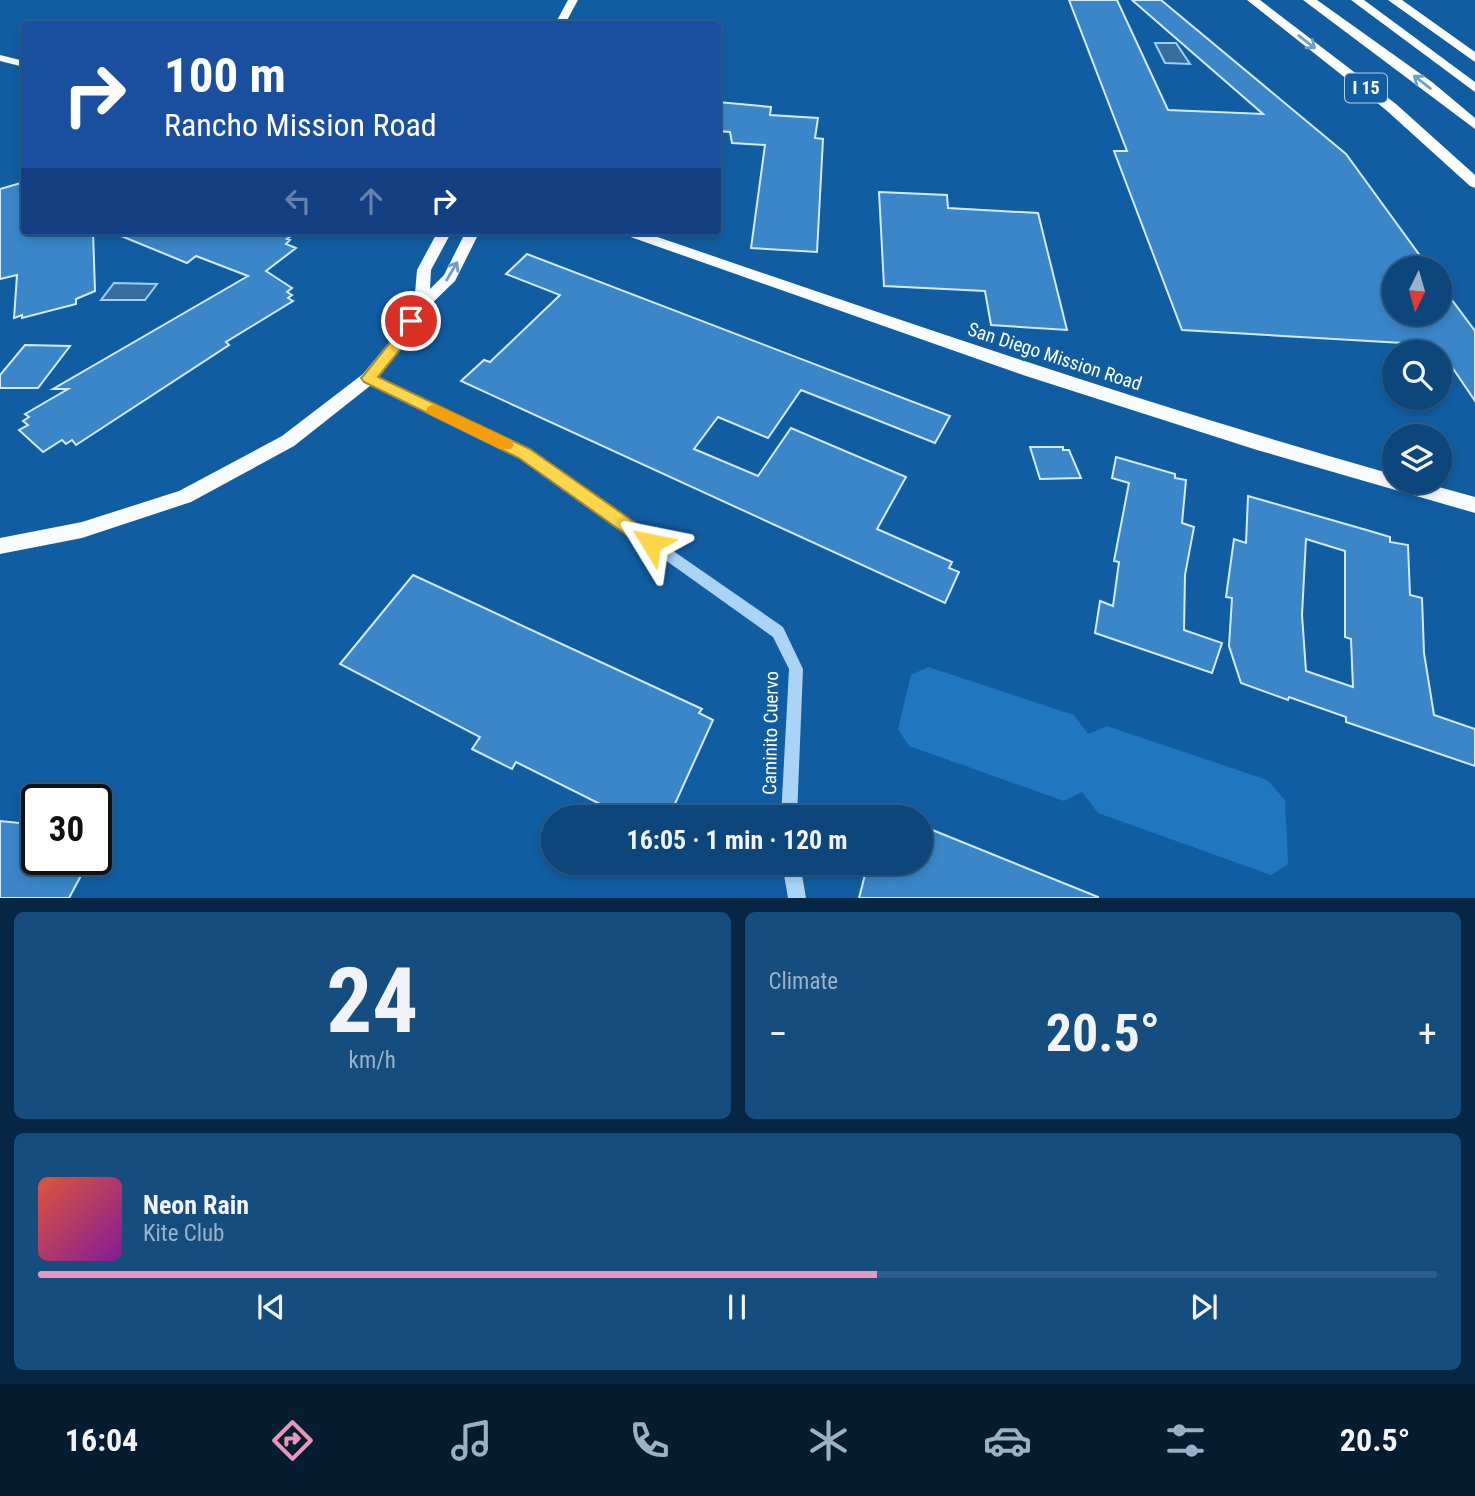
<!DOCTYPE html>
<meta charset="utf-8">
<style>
body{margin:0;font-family:"Roboto Condensed",sans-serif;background:#164d7f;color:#f1f3f6;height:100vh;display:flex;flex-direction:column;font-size:26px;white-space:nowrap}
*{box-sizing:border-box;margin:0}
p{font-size:23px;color:#9ab1c7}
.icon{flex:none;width:38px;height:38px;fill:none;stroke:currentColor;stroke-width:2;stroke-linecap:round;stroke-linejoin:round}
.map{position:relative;height:898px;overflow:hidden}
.panel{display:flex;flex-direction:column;gap:14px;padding:14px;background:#072643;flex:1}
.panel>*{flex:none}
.guide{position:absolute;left:21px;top:21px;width:700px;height:214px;border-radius:7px;box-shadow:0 4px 10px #0003,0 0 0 2px #2d5e8b;background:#1a4fa0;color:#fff;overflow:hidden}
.needle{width:46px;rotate:185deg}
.buttons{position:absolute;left:1382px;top:256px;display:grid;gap:14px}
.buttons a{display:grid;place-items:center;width:70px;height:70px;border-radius:50%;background:#0d467a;box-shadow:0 4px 10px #0003,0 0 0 2px #2d5e8b;font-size:35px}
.speed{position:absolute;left:21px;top:784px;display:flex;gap:14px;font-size:35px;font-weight:700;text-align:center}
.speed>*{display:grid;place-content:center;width:91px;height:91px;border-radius:50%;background:#0d467a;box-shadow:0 4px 10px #0003,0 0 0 2px #2d5e8b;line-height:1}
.speed .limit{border:4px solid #111;border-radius:10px;background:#fff;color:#111}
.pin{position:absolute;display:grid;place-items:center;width:60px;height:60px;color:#fff;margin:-30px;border:4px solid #fff;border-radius:50%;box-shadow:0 2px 7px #0007}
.me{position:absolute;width:77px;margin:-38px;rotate:305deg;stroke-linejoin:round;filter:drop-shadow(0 0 5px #0008)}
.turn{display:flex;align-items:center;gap:24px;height:147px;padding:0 28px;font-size:32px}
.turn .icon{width:91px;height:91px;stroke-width:2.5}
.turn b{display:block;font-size:49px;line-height:60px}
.lanes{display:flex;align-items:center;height:66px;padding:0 28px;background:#0003;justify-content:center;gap:35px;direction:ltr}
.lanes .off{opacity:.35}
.big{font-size:52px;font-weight:700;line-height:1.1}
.panel .card{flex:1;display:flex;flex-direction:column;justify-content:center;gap:10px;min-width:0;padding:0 24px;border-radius:10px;background:#164d7f}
.panel .dial{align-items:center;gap:0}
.dial b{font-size:91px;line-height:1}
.song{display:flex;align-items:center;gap:21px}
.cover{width:84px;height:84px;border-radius:10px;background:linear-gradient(135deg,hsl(10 70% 55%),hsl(290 70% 35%))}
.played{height:7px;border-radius:4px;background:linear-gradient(90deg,#e797bd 60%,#2d5e8b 60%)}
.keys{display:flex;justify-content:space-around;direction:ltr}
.heat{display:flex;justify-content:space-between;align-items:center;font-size:38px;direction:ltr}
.panel .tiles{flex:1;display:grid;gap:14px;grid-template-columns:1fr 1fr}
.card:last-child{grid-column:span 2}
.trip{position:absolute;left:541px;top:805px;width:392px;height:70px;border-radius:35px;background:#0d467a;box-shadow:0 4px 10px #0003,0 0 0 2px #2d5e8b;font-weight:700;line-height:70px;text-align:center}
.dock{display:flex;height:112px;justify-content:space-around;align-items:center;background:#051c31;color:#9ab1c7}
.dock .icon{width:49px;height:49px}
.dock .current{color:#e797bd}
.dock b{font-size:32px;color:#f1f3f6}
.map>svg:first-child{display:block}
.green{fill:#2076bf}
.water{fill:#376d9e;stroke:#9dd0f8;stroke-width:2}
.building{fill:#3a86c8;stroke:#d4ebfe;stroke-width:2;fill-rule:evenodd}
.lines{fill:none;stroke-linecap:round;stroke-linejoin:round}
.minor{fill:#abd3f5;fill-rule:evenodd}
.major{fill:#f9fcff;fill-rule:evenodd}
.highway{fill:#fff;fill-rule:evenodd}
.oneway{stroke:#709ec7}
.oneway2{stroke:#6e9dc7}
.route{fill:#ffd54a;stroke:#a68a30;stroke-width:2}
.slow{fill:#f59e0b}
.labels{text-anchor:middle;stroke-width:7;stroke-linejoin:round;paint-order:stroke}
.shield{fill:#115da2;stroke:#b8cee3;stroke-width:2}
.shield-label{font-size:18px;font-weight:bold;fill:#fff}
.street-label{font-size:19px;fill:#fff;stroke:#115da2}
</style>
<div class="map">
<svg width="1475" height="898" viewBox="0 0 1475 898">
<rect width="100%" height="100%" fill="#115da2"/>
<polygon class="green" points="928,667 1074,715 1088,734 1107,726 1267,780 1285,800 1288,864 1271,875 1098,813 1082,792 1064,801 909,746 898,729 911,675"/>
<g class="water">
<polygon points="1155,43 1176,43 1190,64 1165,63"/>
<polygon points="114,283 157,284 145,300 101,300"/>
</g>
<g class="building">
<polygon points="1069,0 1117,0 1168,110 1263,114 1132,0 1161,0 1346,154 1429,268 1395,268 1395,313 1440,313 1440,284 1475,331 1475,401 1437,345 1182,330 1114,151 1127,151"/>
<polygon points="718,102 771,107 770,115 818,118 815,138 823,139 817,252 751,248 765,145 732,143 730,132 718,131"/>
<polygon points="24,182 24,231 93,231 95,291 76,299 76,304 22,318 22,315 14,318 17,275 0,279 0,189"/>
<polygon points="879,192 947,195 948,208 1038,213 1067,330 991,325 985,291 884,286"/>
<polygon points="109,231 298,231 287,239 290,240 286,244 296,248 266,271 292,288 287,292 292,295 288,298 293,301 226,342 229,345 76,445 72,440 66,444 62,440 43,452 19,430 28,425 23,421 29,417 25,414 68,389 53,389 248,276 196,256 187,263"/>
<polygon points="527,254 950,416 935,443 801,390 768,438 718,417 694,449 758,476 791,428 906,477 877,529 952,562 949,568 959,572 945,603 461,381 484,360 490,362 560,295 506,274"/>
<polygon points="25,345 70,346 38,388 0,388 0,375"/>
<polygon points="1030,447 1063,447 1063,450 1069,450 1081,478 1040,479"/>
<polygon points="1116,457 1175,474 1175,478 1186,480 1182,523 1194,527 1185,575 1184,630 1222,643 1212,673 1095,633 1100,601 1113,606 1119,562 1114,561 1129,483 1112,478"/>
<path d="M1248 496 1370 531 1390 537V542L1408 545 1410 595 1422 598 1424 653 1434 715 1475 729V766L1346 722V717L1289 697 1288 700 1241 683 1229 646 1232 598 1226 597 1234 539 1246 543ZM1306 539 1345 551V637L1351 639 1353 687 1306 671 1302 615Z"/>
<polygon points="413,575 702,709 699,713 713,720 669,817 626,817 516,762 512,769 472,749 480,737 340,664"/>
<polygon points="37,797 37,859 90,859 69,898 0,898 0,821 19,823"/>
<polygon points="920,825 1098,897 1098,898 859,898 868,863 920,863"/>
</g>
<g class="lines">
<g class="minor">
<polygon points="369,374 529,451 783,627 803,669 797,817 781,817 789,669 773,637 521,457 365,381 363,378 365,375"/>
<polygon points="782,863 800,863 806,898 788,898"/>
</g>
<g class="major">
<polygon points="568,0 578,0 565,24 555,24"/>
<polygon points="0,55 24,61 24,67 0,61"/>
<polygon points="438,231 452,231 431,270 430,289 444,275 466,231 480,231 455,281 427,308 407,341 375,382 294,446 191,502 82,538 0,554 0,538 82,522 179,491 282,436 363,374 397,333 414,305 417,270"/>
<path d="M620 231H640C891 317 1140 403 1395 475V481H1417L1475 497V513L1257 450 1026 376 622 234Z"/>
</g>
<g class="highway">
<polygon points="1247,0 1260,0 1396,104 1475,175 1475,188 1470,186 1386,110"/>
<polygon points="1303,0 1317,0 1432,82 1475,118 1475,129"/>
<polygon points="1351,0 1364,0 1475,82 1475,92"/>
<polygon points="1388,0 1402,0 1475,52 1475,62"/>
</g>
</g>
<defs><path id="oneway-shaft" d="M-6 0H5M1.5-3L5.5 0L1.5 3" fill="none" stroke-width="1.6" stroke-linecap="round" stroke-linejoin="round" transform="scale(1.75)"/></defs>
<g class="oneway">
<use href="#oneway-shaft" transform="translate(1307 42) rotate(38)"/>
<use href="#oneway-shaft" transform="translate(1422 82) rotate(-143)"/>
</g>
<use class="oneway2" href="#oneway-shaft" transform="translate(452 271) rotate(-59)"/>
<polygon class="route" points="411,316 418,321 407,341 378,377 530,449 657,538 660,543 657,548 651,550 645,548 519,458 364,382 361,378 364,375 397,334 407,318"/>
<polygon class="slow" points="434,404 511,440 514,445 511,449 500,449 429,414 426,410 429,406"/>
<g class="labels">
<rect class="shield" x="1345" y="73.5" width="42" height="29" rx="5"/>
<g class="shield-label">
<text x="1366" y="94">I 15</text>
</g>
<g class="street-label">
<text transform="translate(1055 356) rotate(18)" y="7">San Diego Mission Road</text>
<text transform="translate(770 733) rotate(-89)" y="7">Caminito Cuervo</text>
</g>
</g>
</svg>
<div class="buttons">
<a><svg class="needle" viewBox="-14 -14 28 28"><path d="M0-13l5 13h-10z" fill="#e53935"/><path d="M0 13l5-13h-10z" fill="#9ab1c7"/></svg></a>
<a><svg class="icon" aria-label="search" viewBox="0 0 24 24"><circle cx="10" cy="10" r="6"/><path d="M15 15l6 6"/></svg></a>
<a><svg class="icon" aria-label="layers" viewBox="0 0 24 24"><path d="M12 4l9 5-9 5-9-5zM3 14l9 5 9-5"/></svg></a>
</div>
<div class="speed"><div class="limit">30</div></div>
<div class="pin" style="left:411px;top:321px;background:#d93025"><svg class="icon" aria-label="arrive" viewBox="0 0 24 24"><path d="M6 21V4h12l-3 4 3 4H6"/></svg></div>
<svg class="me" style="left:651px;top:543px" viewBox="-20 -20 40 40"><path d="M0-17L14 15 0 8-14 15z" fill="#ffd54a" stroke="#fff" stroke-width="4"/></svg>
<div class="trip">16:05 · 1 min · 120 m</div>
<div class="guide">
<div class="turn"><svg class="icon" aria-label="right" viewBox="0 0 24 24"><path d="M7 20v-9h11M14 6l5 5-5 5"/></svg><div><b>100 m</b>Rancho Mission Road</div></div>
<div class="lanes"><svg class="icon off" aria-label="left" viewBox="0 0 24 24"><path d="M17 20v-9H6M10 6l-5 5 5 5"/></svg><svg class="icon off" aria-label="ahead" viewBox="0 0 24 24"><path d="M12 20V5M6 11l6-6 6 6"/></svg><svg class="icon" aria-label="right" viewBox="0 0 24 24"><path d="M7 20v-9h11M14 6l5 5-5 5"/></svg></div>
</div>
</div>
<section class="panel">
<div class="tiles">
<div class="card dial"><b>24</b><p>km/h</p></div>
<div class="card"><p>Climate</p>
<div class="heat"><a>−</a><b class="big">20.5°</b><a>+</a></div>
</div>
<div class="card">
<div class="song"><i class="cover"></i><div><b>Neon Rain</b><p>Kite Club</p></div></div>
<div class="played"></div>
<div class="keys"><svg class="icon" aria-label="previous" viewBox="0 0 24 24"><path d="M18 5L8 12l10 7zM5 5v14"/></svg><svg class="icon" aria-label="pause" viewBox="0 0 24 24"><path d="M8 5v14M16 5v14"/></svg><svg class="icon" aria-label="next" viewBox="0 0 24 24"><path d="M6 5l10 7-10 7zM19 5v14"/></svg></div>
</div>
</div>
</section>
<nav class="dock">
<b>16:04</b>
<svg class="icon current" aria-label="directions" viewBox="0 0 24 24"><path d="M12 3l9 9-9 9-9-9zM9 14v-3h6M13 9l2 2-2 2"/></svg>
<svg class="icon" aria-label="music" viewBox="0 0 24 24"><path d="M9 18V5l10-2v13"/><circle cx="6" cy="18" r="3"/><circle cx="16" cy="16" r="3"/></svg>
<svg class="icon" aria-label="phone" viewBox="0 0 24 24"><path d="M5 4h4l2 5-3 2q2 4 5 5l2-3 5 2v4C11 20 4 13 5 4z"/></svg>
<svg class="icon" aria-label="climate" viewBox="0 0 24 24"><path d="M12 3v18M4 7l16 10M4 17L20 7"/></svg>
<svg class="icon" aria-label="car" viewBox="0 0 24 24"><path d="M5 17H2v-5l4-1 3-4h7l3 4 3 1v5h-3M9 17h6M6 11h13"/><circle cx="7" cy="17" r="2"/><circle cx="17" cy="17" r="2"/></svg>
<svg class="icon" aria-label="filters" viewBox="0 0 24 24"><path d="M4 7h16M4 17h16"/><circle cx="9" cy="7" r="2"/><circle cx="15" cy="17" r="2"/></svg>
<b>20.5°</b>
</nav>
